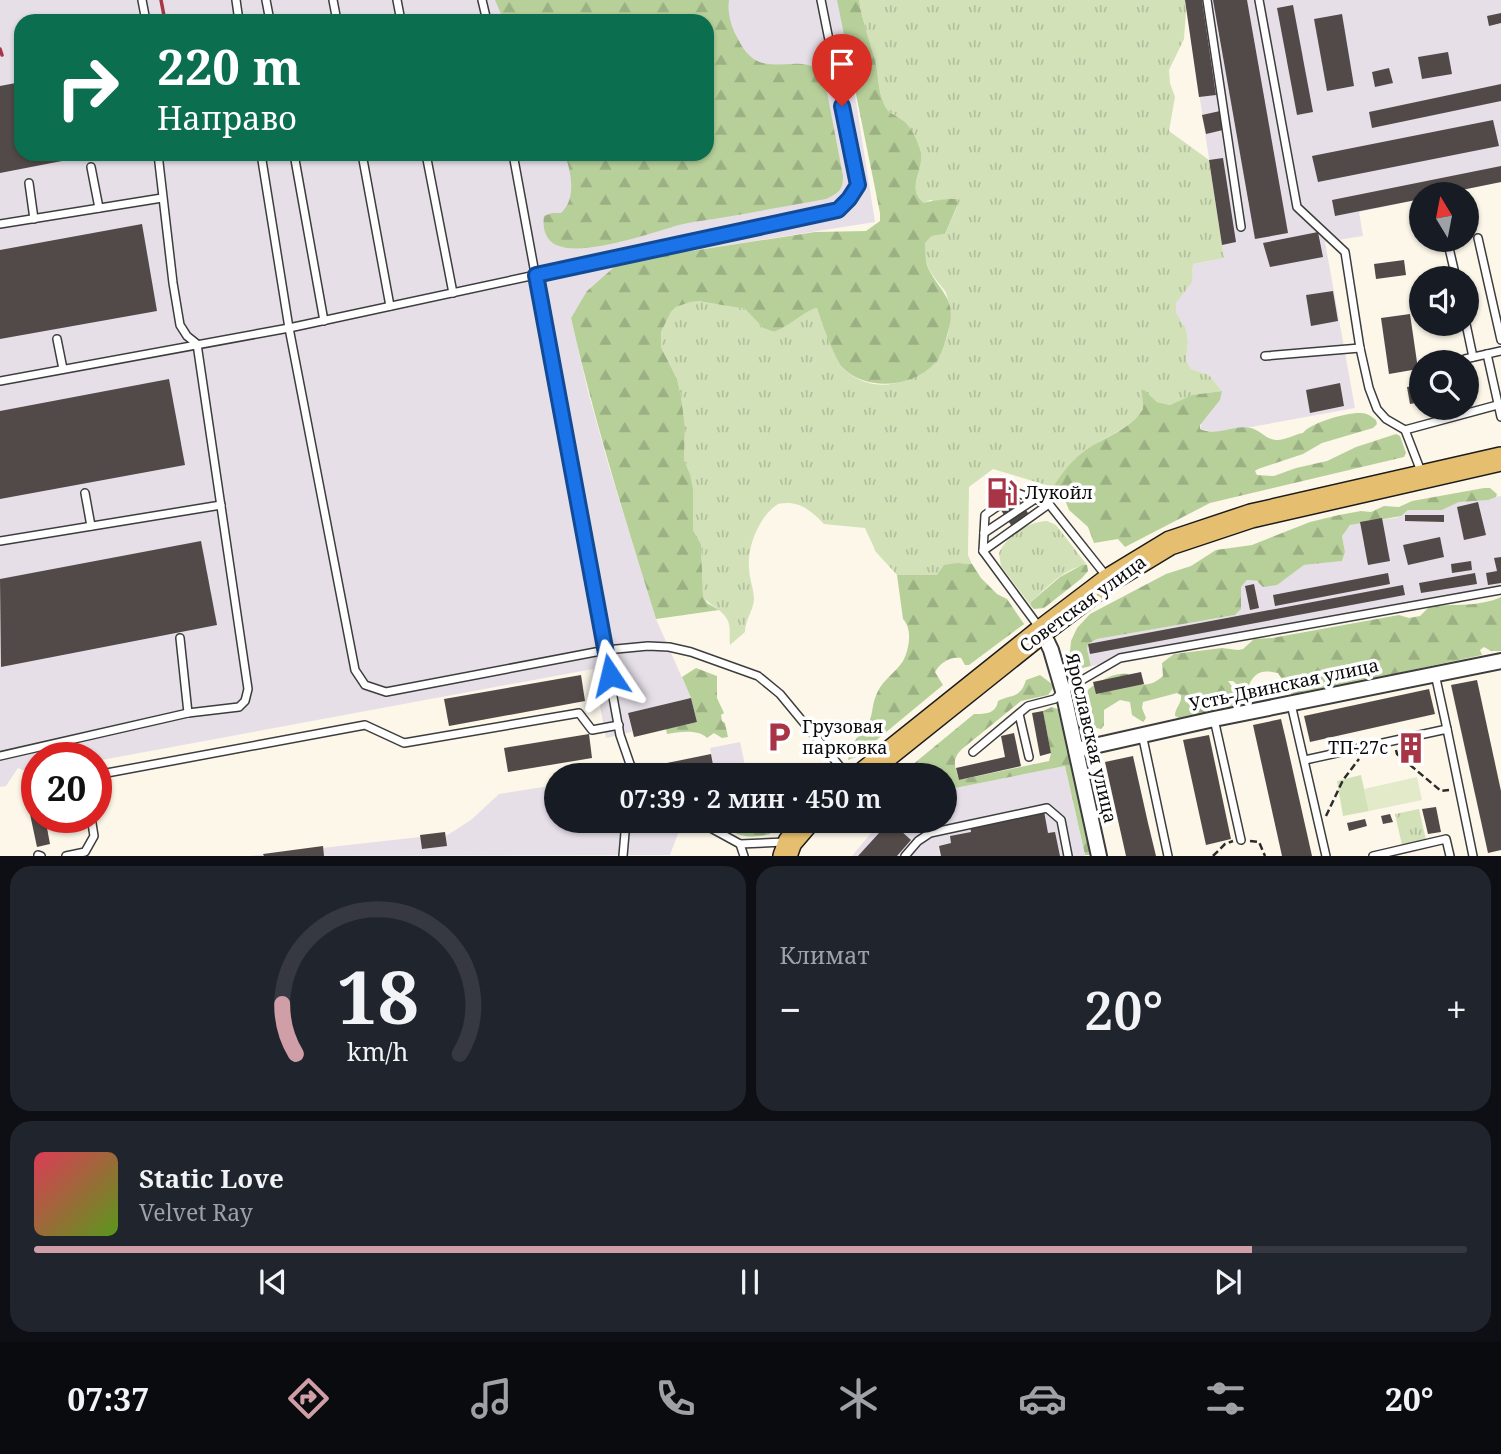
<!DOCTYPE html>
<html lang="ru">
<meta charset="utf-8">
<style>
body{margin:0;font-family:"Noto Serif",serif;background:#20242c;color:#f1f3f6;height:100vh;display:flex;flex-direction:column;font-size:26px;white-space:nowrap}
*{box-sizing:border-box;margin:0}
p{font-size:23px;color:#9ea1a6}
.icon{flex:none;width:38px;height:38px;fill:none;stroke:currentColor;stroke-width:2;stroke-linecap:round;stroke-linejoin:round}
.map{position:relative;height:856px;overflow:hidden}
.drawer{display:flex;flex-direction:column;gap:10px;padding:10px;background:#0d0f14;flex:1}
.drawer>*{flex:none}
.guide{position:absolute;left:14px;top:14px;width:700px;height:147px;border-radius:21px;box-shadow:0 2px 5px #0004;background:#0b6e4f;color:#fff;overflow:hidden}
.needle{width:46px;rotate:350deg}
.buttons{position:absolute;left:1409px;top:182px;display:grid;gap:14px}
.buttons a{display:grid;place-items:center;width:70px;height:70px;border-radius:50%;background:#171b24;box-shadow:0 2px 5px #0004;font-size:35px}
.speed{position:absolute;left:21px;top:742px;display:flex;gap:14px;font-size:35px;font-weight:700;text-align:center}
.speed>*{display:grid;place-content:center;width:91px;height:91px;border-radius:50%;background:#171b24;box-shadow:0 2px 5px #0004;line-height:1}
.speed .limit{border:10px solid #d22;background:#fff;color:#111}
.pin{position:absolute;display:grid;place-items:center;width:60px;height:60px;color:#fff;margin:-72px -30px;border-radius:50% 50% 50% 0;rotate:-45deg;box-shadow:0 0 7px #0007}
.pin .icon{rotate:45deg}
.me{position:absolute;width:77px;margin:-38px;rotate:350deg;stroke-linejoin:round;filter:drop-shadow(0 0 5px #0008)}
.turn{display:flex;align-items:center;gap:24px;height:147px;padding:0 28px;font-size:32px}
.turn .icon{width:91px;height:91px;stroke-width:2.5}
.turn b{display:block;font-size:49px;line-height:60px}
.big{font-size:52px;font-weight:600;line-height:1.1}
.drawer .widget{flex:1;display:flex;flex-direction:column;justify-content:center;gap:10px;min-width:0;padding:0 24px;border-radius:21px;background:#20242c}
.drawer .dial{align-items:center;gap:0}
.dial svg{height:182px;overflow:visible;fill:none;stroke:#363941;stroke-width:7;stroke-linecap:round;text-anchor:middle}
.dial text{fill:#f1f3f6;stroke:none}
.song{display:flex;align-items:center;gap:21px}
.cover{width:84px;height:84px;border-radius:10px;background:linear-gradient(135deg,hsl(350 70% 55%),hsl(90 70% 35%))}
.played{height:7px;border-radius:4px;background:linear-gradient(90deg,#d09ea7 85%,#363941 85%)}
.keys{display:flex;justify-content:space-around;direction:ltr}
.heat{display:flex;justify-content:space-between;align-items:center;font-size:38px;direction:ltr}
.drawer .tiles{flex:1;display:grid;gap:10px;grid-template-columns:1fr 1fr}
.widget:last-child{grid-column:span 2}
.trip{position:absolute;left:544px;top:763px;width:413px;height:70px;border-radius:35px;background:#171b24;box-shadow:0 2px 5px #0004;font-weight:600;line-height:70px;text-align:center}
.menu{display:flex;height:112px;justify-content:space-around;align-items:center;background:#090b0e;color:#9ea1a6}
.menu .icon{width:49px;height:49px}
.menu .active{color:#d09ea7}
.menu b{font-size:32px;color:#f1f3f6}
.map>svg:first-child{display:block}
.industrial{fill:#e6dfe8;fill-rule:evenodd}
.grass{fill:url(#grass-tufts)}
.forest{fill:url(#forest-firs)}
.park{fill:#d2e1b8}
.pitch{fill:#e2eac9}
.building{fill:#514a48}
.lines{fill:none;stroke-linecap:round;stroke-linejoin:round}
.service-casing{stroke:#3d3d3d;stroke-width:10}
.minor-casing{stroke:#3d3d3d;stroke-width:18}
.primary-casing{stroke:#1b1b1b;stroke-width:26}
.path{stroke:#2c2c2c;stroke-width:2.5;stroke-dasharray:7 3.5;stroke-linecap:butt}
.service{stroke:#fff;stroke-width:7}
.minor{stroke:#fff;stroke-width:14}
.primary{stroke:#e6be6f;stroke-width:23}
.rail{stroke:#a73546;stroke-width:3.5}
.route-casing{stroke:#114b97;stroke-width:18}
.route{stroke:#1a73e8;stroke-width:12}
.labels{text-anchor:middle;stroke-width:7;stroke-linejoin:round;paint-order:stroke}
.poi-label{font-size:18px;fill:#0a0a0a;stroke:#fff;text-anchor:start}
.street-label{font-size:18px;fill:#0a0a0a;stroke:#fff}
</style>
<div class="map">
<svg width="1501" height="856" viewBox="0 0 1501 856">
<defs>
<pattern id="grass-tufts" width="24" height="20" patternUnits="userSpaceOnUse" patternTransform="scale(1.75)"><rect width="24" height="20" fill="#d2e1b8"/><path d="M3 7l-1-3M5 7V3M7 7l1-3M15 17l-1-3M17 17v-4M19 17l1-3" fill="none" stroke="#b3c09d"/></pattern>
<pattern id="forest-firs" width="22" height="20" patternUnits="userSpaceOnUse" patternTransform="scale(1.75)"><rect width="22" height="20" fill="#b7d09a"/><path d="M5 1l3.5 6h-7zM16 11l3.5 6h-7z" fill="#9cb183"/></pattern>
</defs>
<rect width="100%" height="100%" fill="#fcf7e9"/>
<g class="industrial">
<path d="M0 0H840L875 222 620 262 571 318 588 392 609 467 656 619 691 698 628 713 632 732 606 738 593 669 96 761V758H37V772L30 773 18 768 6 786 0 787ZM21 21H707V154H21Z"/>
<polygon points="1185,0 1501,0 1501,182 1442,194 1421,194 1421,199 1359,212 1363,236 1325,242 1355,408 1218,433 1200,429 1202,421 1222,391 1209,375 1191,369 1186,360 1188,341 1186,331 1176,312 1176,303 1193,272 1193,264 1224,258"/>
<polygon points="1501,496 1501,592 1091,666 1087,649 1088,644 1097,639 1235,615 1241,609 1241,587 1247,580 1276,585 1304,565 1342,561 1345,552 1342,536 1346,528 1355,523 1395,518 1401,516 1408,510 1442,510 1459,502"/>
<polygon points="740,742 747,775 715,775 710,748"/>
<polygon points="1065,766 1085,856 852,856 881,821 945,821 945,790"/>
<polygon points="556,785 556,821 631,821 680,828 670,855 250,856 420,837 446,846 446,836 471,820 499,794"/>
</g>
<g class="grass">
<path d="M859 0H1185L1186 11 1184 39 1169 70 1170 83 1175 97 1169 131 1209 160 1224 258 1193 264 1192 282 1176 303V312L1186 330 1188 341 1186 360 1191 369 1209 375 1222 391 1193 395 1170 405 1157 402 1144 391 1142 395 1143 409C1131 429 1109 434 1091 447 1075 459 1064 471 1053 487L993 469 969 487 968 555 972 564 958 563 937 575 929 577 897 575 876 552 865 528 824 524C811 510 798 500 778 504 760 515 747 546 749 567 749 578 754 589 754 600 753 611 745 620 745 632L730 645C729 637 731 628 728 621 723 609 709 606 703 596L701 544 693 530 690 474 684 460 685 427 681 396 677 379 661 347V332L671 312 676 307 690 301H698L745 309 763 328 774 332C790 326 801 310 817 308 820 319 836 360 842 367 878 405 942 377 949 328 950 319 950 300 945 291 939 283 930 274 927 264 925 258 926 249 925 243L932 236 945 234 957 207V200L954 198 940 202 930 200 924 203C904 187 927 168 920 149 917 139 911 127 904 121 896 115 888 114 884 104 877 89 879 72 874 57 869 38 862 20 859 0Z"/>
<path d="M1047 521 1056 525 1087 565C1065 567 1047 588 1031 602V606L1001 566 999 553C1006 537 1029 521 1047 521Z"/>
<polygon points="1419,809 1426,840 1402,845 1395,814"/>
</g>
<g class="forest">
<path d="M495 0H729C727 12 731 27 737 37 760 86 790 50 823 71L843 176C843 191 838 193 826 199 793 205 759 211 726 217 710 220 694 221 679 225 652 233 585 256 559 246 546 242 542 229 544 216L552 213H561C577 198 571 173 565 154H707V21H555L544 15 536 14 529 21H504Z"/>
<path d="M837 0H859C862 20 869 38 874 57 879 72 877 89 884 104 888 114 896 115 904 121 911 127 917 139 920 149 927 168 904 187 924 203 928 201 953 198 957 199V206L945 234 932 236 925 243C926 250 925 258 927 265 936 289 957 296 949 328 946 340 942 354 935 363 912 388 866 392 842 367 835 359 820 319 817 308 805 310 790 326 774 332L763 328 745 309 698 301 690 302 676 307 671 312 661 332V347L677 379 681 396 685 427 684 460 690 474 693 489V530L701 544 703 596 707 603 719 610 656 619C625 519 594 420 571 318L587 291 620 262 815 232 866 231 880 221V213Z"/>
<path d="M1144 390 1157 402 1170 405 1192 395 1222 391 1220 400 1200 425V429C1218 437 1233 424 1251 428 1260 430 1267 440 1276 440 1284 441 1295 434 1303 433 1309 423 1348 412 1361 413 1367 413 1371 416 1376 420L1377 424 1373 428 1322 443 1303 454 1258 469 1255 471 1257 475 1274 476 1296 468 1327 461 1356 447 1396 434 1400 436 1406 453 1404 457 1210 503 1125 547 1118 539 1094 543 1088 527 1069 510 1065 500 1053 487C1062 473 1072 460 1086 450 1106 436 1130 430 1143 409L1142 395Z"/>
<polygon points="1484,488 1490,488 1497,494 1496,497 1488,500 1459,502 1442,510 1408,510 1401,516 1350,525 1342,536 1345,552 1342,561 1304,565 1277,585 1263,587 1257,581 1247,580 1241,587 1241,609 1235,615 1097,639 1088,644 1087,649 1091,666 1074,670 1069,663 1071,641 1077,628 1090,614 1166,574 1191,566 1216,550 1252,545 1310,522 1339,515 1361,511 1371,512 1384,506 1399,507 1412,501"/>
<path d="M958 563 972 564 981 578 997 594 1007 599 1024 624 969 665H965L961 658C950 656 940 663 935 672L943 685 856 757 848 760C850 750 853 743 859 735 863 730 867 727 869 722 874 711 871 705 878 691 884 679 896 672 903 661 909 650 913 629 903 619L897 575H937L944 565Z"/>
<polygon points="1082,565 1087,565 1088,571 1082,578 1044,608 1034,609 1031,606 1031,602 1060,577"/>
<path d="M1501 597V651H1491L1484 647 1480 650 1482 655 1297 695H1292L1278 673C1260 669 1254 673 1247 689L1243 690 1233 681H1228L1237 693 1235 708 1179 718 1175 716C1175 707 1182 704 1181 695L1177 693 1143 702 1142 708 1146 718 1143 722 1132 715 1130 702 1120 700 1104 710V725L1101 729 1088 726 1086 722C1082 698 1079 693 1101 681 1110 676 1117 673 1128 674 1138 688 1151 687 1163 676L1162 663 1174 654 1222 648 1238 650 1243 649 1254 639 1272 638 1399 615 1409 618 1420 616 1430 606C1454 604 1480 607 1501 597Z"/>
<path d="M696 668 717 676V698L724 713 721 715 722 721 725 723 728 737 722 738 714 733 707 738C698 729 679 732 667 734L666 729 697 722 691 698 682 677Z"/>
<path d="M1040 675 1052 684 1053 688 1048 695 1021 701 962 749C951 760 955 766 959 780L1049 761 1051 753 1043 711 1052 707 1060 710 1096 855H1085L1065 766 945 790V775H900L974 714C985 714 996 714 998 701 1012 694 1020 699 1026 680Z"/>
<path d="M732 821H774L770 834C757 838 739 838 729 829Z"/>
</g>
<polygon class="park" points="1361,775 1369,811 1343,816 1337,781"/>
<polygon class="pitch" points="1417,777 1422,800 1369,811 1364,789"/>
<g class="building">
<polygon points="1185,0 1202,0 1216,95 1199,97"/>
<polygon points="1213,0 1247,0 1288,233 1255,239"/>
<polygon points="1293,5 1313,112 1297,115 1277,8"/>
<polygon points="1501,13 1501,23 1489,26 1487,16"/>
<polygon points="1342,14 1354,86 1327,91 1314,19"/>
<polygon points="1448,52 1452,74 1422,79 1418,57"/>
<polygon points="1389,68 1393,83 1375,87 1372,72"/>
<polygon points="21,82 21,154 93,155 0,173 0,86"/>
<polygon points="1501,84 1501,101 1372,128 1369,112"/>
<polygon points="1220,111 1223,130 1206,134 1202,115"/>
<polygon points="1493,120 1499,146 1318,182 1312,156"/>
<polygon points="1223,158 1236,242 1222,245 1209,160"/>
<polygon points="1501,166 1501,182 1442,194 1421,194 1421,199 1335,216 1332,200"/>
<polygon points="142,224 157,311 0,339 0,250"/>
<polygon points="1318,232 1323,257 1270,267 1263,243"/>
<polygon points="1404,260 1406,275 1376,279 1374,264"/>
<polygon points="1333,291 1338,321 1311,326 1306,295"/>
<polygon points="1410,314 1418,369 1389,374 1381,318"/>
<polygon points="169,379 185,465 0,499 0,411"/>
<polygon points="1340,383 1344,406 1310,413 1306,390"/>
<polygon points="1419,385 1421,402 1410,404 1407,387"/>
<polygon points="1009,485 1030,516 1013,528 992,497"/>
<polygon points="1478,502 1486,535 1464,540 1457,507"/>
<polygon points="1405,515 1444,515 1444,522 1405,521"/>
<polygon points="1382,518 1390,561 1368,565 1360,522"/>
<polygon points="1440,537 1444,557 1408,565 1403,545"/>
<polygon points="201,541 217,625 1,667 0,579"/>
<polygon points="1501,557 1501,583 1488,585 1486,573 1497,571 1494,558"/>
<polygon points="1471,561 1472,570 1452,573 1451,564"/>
<polygon points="1388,573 1390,584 1275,606 1273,595"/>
<polygon points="1475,573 1477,584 1421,593 1419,583"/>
<polygon points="1254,584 1259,608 1250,610 1245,586"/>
<polygon points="1403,585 1405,595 1090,654 1088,644"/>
<polygon points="1141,672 1144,684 1096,694 1093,682"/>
<polygon points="581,675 585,701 449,726 444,699"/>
<polygon points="1477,680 1501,791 1501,850 1488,853 1451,685"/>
<polygon points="1429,689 1435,714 1310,742 1304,716"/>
<polygon points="691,698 697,722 634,737 628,713"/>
<polygon points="1043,711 1051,753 1040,756 1032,713"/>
<polygon points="1281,719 1286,740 1312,856 1282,856 1253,725"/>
<polygon points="1014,733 1021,766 959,780 956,768 1005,757 1001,736"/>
<polygon points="589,734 592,758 508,772 504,748"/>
<polygon points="1209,735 1231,839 1206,845 1183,740"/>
<polygon points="1420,741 1422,751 1403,755 1401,745"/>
<polygon points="711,754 715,775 664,775 662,764"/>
<polygon points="1133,756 1148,823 1156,856 1126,856 1105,762"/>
<polygon points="37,798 37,817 45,817 50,844 37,847 27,800"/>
<polygon points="1436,807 1441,832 1428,834 1422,809"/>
<polygon points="1044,811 1048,833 1055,832 1060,856 941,856 939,846 951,843 950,836 971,832 970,826"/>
<polygon points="1390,814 1393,822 1383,824 1381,816"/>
<polygon points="1365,819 1367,826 1349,831 1347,823"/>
<polygon points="890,821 911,840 897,856 858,856"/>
<polygon points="445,832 447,846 422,849 420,835"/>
<polygon points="323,846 324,856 264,856 263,854"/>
</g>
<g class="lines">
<defs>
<g id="service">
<polyline points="142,0 146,21"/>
<polyline points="236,0 239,21"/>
<polyline points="266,0 270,21"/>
<polyline points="333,0 337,21"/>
<polyline points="397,0 401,21"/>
<polyline points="482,0 487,21"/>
<polyline points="1207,0 1241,227"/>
<polyline points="1259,0 1297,207 1345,252 1360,348 1369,388 1377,409 1386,419 1405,430"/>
<polyline points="261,154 289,328 355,670 365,685 386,692 606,650 648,646 669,647 691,652 758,676 780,694 847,775"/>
<polyline points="294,154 324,321"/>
<polyline points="362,154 390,306"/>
<polyline points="426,154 453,293"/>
<polyline points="513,154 620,735 630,764 637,775"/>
<polyline points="91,167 99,208"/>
<polyline points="29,183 34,219"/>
<polyline points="0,224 162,198"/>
<polyline points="1478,238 1501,340"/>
<polyline points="1449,248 1456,278"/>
<polyline points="1466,324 1473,357"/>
<polyline points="57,339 63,369"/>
<polyline points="1487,354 1501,417"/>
<polyline points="1265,356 1360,348"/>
<polyline points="1465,359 1501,351"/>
<polyline points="0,381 289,328 838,210 849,199 858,185 821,0"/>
<polyline points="1422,474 1405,430 1501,404"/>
<polyline points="85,493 91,526"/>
<polyline points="984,533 1035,499"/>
<polyline points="0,541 221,505"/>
<polyline points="983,551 1049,504"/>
<polyline points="1039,627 983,551 985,515 1017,493 1049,504 1107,577"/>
<polyline points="180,638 188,713"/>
<polyline points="1435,674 1447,729"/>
<polyline points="1291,704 1326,856"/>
<polyline points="1019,714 1029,757"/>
<polyline points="1214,719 1241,840"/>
<polyline points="1142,734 1168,856"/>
<polyline points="973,752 1028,706 1055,699 1063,691 1120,658 1501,590"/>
<polyline points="0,756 188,713 239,707 245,701 248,689 197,344 187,336 180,325 173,283 158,154"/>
<polyline points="1305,760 1447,729 1473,856"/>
<polyline points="96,775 365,725 404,743 579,713 592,730 619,725"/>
<polyline points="698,821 740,844 744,856"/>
<polyline points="740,844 785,842"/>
<polyline points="38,855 41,856"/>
<polyline points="66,856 85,852 94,836 91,817"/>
<polyline points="623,856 626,821"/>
<polyline points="905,856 918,841 930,833 1047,808 1061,820 1068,856"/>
<polyline points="1373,856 1446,839 1450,856"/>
</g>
<g id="minor">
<polyline points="1042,631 1051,650 1063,691 1099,856"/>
<polyline points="1076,750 1214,719 1501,661"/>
</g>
<g id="primary">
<polyline points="862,775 1042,631 1109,580 1170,543 1251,516 1501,459"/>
<polyline points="785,856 790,842 808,821"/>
</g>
</defs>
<use href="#service" class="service-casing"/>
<use href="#minor" class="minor-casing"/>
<use href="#primary" class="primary-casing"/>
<g class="path">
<polyline points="1396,750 1397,754 1441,791 1449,790"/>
<polyline points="1326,816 1343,780 1359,759"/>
<polyline points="1250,841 1259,842 1265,856"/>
<polyline points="1213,856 1225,844 1233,841"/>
</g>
<use href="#service" class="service"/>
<use href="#minor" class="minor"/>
<use href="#primary" class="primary"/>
<g class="rail">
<polyline points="161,0 165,21"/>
<polyline points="0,49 2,55"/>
</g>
</g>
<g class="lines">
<defs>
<polyline id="route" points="610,675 536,275 838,210 849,199 858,185 842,106"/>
</defs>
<use href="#route" class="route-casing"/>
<use href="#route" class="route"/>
</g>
<defs>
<symbol id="fuel-bare" viewBox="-9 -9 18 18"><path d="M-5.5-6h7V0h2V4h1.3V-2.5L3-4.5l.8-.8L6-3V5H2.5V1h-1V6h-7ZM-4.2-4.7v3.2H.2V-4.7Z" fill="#a73546" stroke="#fff" stroke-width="2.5" paint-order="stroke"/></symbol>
<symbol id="parking-bare" viewBox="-9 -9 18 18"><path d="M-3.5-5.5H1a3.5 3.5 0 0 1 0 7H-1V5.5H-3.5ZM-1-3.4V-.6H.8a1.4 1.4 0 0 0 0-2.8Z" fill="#a73546" stroke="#fff" stroke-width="2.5" paint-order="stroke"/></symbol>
<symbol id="building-bare" viewBox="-9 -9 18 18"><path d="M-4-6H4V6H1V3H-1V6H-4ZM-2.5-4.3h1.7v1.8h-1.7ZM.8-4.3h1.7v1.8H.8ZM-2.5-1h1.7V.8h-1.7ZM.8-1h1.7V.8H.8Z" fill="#a73546" stroke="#fff" stroke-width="2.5" paint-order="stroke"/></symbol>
</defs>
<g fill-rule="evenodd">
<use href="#fuel-bare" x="980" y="471" width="44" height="44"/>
<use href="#parking-bare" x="757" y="715" width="44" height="44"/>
<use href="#building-bare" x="1389" y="726" width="44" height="44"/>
</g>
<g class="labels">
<g class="poi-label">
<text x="1025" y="499">Лукойл</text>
<text x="802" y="733">Грузовая<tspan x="802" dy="21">парковка</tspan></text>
<text x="1388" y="754" text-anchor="end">ТП-27c</text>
</g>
<g class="street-label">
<text transform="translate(1083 604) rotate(-36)" y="6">Советская улица</text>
<text transform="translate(1284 685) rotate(-12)" y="6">Усть-Двинская улица</text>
<text transform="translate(1091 738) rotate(77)" y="6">Ярославская улица</text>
</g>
</g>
</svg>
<div class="buttons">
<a><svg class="needle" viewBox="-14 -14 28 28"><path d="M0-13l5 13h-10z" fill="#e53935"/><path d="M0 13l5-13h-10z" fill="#9ea1a6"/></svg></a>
<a><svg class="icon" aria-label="sound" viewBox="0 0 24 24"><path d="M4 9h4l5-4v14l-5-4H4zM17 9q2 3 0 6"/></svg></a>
<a><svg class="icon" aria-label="search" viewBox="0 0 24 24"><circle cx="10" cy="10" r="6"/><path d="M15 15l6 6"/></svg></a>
</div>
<div class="speed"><div class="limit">20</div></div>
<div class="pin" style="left:842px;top:106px;background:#d93025"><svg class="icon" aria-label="arrive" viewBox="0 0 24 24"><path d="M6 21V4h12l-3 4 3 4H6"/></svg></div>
<svg class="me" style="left:610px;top:675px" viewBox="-20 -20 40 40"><path d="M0-17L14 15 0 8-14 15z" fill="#1a73e8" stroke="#fff" stroke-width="4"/></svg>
<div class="trip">07:39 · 2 мин · 450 m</div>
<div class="guide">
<div class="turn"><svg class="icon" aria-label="right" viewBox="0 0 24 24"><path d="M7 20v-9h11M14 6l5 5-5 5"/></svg><div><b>220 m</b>Направо</div></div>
</div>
</div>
<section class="drawer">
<div class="tiles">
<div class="widget dial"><svg viewBox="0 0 100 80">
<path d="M14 69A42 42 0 1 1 86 69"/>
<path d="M14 69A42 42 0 0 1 8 47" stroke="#d09ea7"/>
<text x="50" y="56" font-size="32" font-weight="700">18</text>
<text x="50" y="72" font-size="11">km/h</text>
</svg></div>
<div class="widget"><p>Климат</p>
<div class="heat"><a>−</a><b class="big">20°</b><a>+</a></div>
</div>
<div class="widget">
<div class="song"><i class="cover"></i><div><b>Static Love</b><p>Velvet Ray</p></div></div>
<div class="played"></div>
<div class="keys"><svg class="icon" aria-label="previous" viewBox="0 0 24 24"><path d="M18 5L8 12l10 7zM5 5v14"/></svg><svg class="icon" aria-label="pause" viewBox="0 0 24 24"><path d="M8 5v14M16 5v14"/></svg><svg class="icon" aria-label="next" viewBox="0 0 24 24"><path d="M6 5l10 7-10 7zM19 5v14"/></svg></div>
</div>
</div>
</section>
<nav class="menu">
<b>07:37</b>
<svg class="icon active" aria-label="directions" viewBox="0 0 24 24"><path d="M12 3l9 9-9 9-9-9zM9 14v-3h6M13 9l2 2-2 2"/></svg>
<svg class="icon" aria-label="music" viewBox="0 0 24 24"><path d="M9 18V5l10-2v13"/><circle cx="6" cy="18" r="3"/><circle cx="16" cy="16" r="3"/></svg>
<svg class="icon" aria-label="phone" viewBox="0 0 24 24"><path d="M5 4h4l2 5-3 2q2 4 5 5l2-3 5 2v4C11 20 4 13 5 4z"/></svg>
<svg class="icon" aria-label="climate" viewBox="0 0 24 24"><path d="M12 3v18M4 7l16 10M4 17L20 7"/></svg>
<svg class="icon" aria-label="car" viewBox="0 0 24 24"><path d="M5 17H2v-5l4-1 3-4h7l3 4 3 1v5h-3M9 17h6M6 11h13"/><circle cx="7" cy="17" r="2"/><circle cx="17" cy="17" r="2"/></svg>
<svg class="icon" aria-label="filters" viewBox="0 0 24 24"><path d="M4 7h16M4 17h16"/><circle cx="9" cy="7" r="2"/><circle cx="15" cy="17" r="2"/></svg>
<b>20°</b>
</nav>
